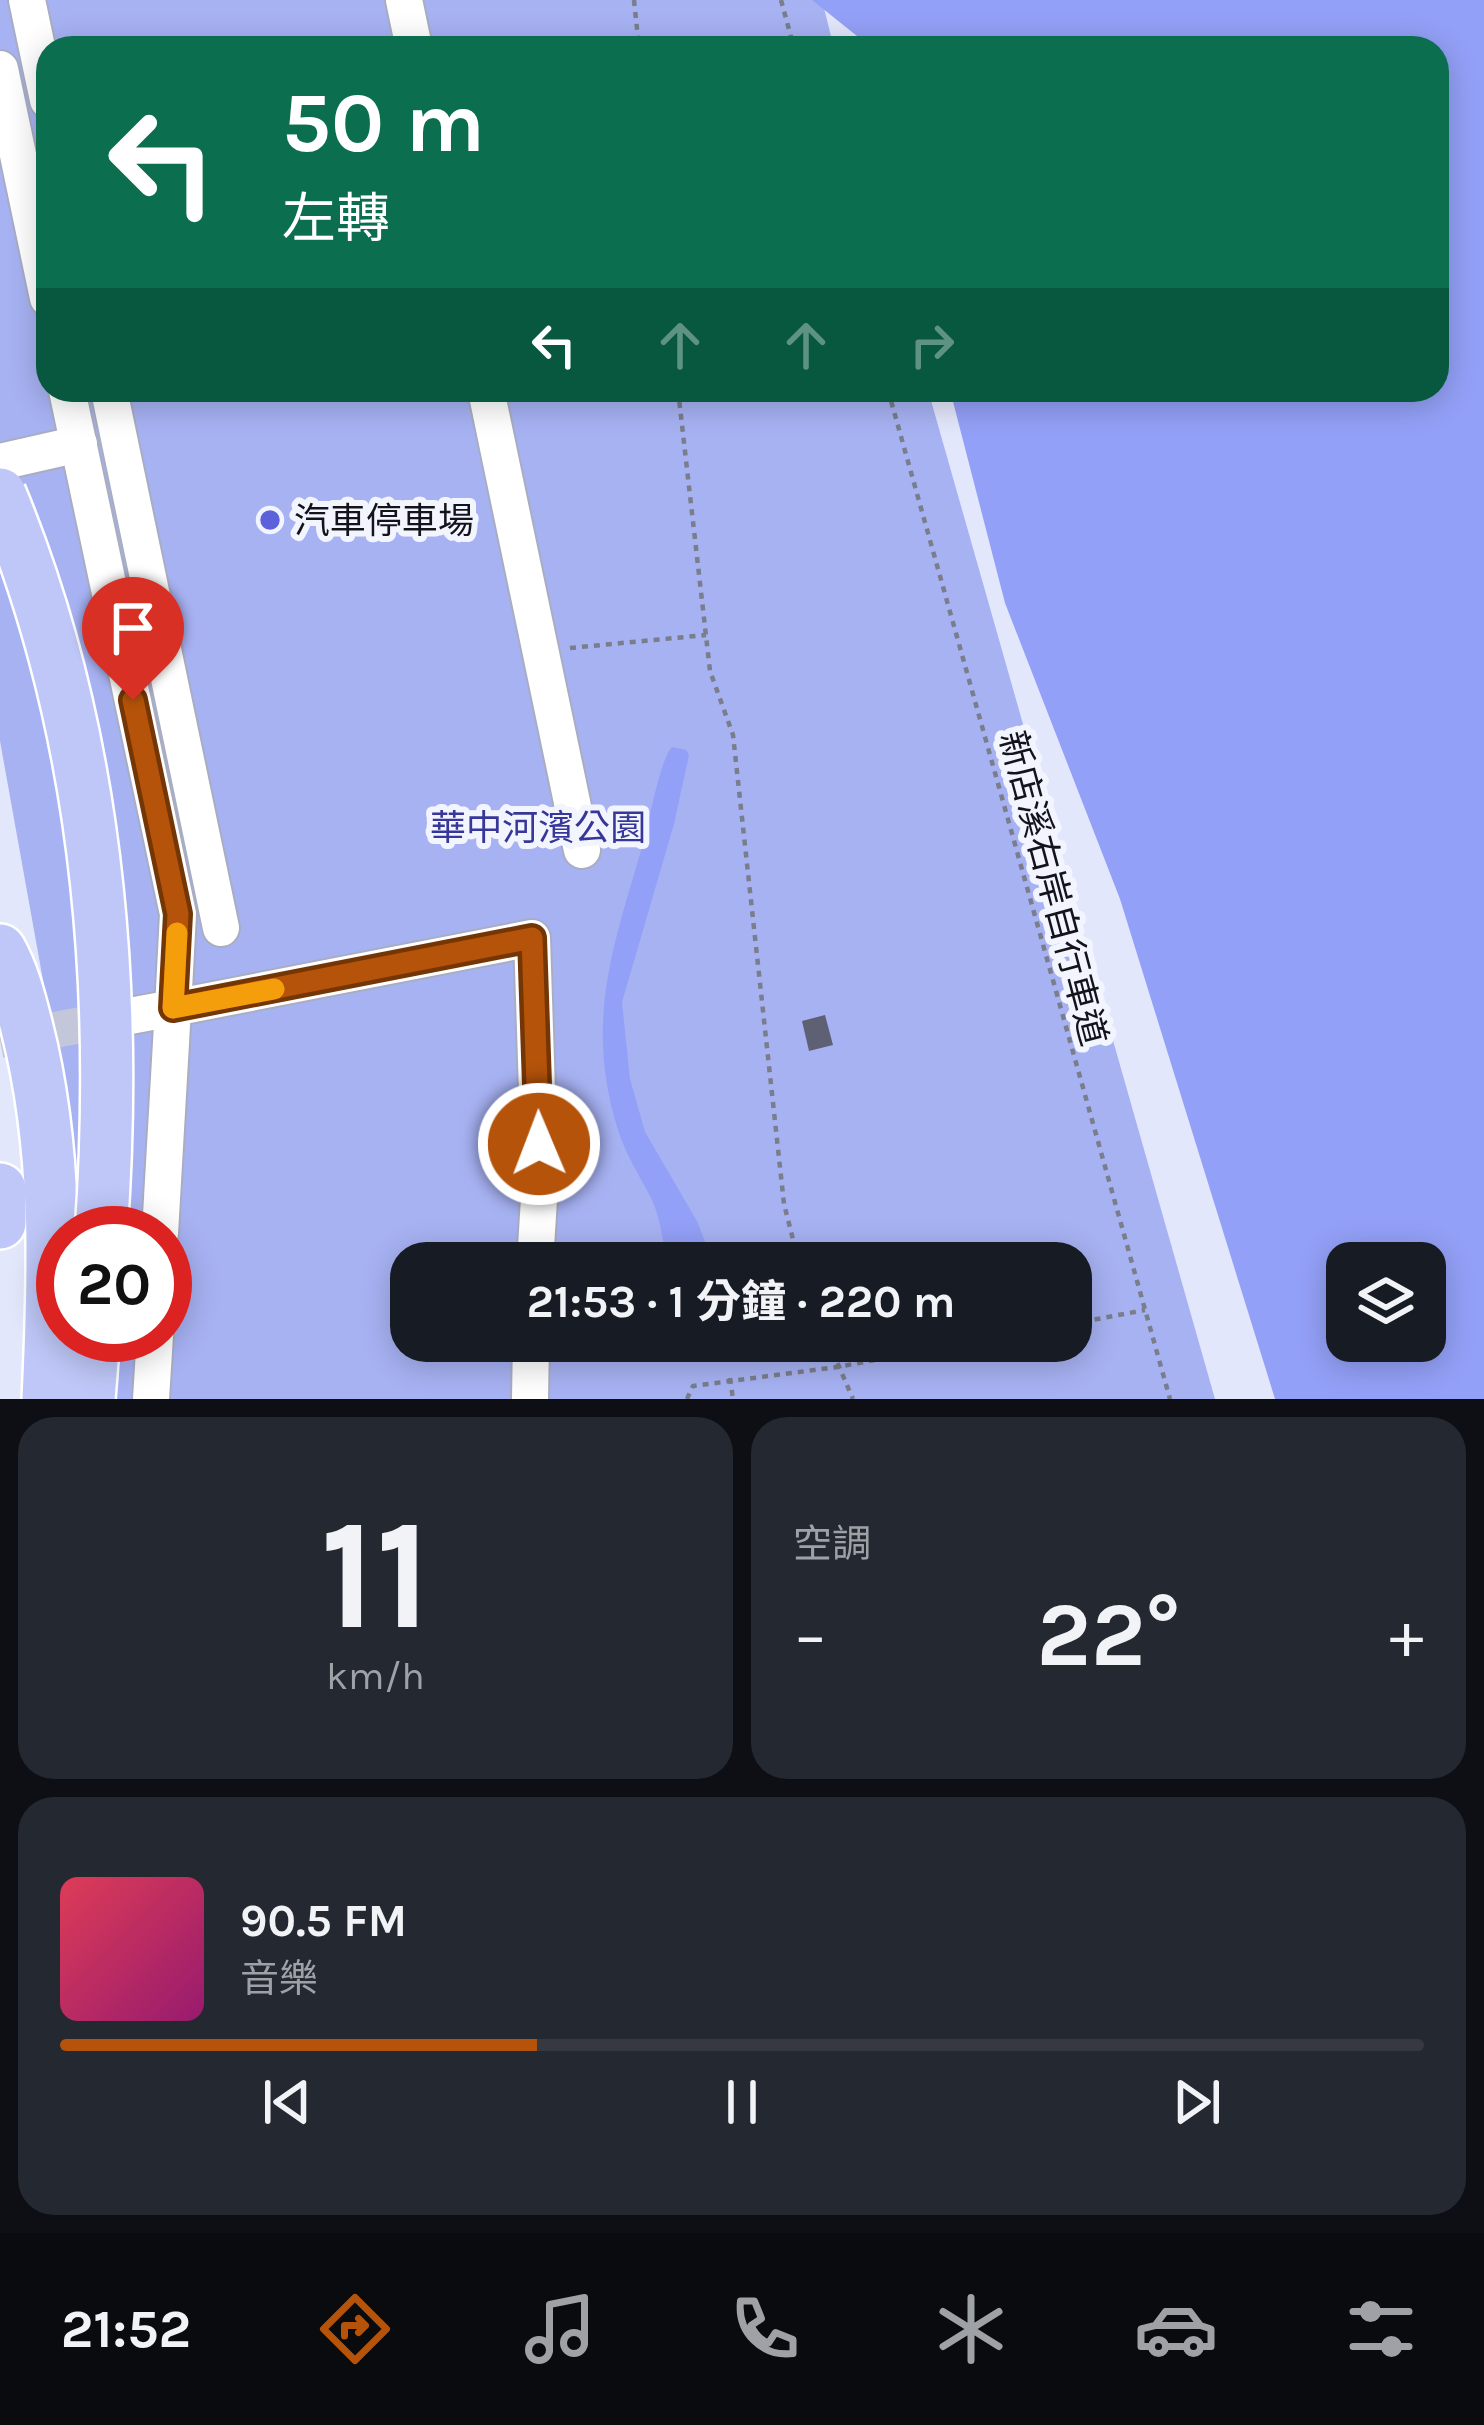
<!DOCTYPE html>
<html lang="zh-TW">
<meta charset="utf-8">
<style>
body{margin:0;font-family:Karla,"Noto Sans TC",sans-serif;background:#242831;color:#f1f3f6;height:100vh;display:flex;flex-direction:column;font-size:45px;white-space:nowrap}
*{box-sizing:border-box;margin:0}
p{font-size:39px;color:#9ea1a6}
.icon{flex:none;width:66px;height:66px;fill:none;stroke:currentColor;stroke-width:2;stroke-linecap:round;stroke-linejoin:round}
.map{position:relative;height:1399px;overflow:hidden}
.panel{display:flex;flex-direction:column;gap:18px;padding:18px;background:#0d0f14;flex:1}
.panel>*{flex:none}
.guide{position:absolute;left:36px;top:36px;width:1413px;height:366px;border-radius:36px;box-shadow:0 6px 30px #0003;background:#0b6e4f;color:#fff;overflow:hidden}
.buttons{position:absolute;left:1326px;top:1242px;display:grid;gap:24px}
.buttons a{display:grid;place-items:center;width:120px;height:120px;border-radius:24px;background:#171b24;box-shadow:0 6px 30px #0003;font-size:60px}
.speed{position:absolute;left:36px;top:1206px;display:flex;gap:24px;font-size:60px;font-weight:700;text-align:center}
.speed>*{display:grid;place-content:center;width:156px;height:156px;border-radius:50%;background:#171b24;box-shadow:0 6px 30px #0003;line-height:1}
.speed .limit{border:18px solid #d22;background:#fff;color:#111}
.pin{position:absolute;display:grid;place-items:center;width:102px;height:102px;color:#fff;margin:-123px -51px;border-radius:50% 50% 50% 0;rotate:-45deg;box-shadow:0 0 12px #0007}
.pin .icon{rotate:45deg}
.me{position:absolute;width:132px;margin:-66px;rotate:359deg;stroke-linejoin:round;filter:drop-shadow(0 0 9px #0008)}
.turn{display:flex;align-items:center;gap:42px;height:252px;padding:0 48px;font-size:54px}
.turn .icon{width:156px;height:156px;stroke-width:2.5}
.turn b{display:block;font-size:84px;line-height:102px}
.lanes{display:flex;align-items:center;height:114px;padding:0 48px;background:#0003;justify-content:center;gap:60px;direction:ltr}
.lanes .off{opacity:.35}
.big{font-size:90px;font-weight:700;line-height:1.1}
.panel .tile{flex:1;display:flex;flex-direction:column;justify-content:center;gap:18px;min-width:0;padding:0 42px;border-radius:36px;background:#242831}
.panel .dial{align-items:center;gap:0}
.dial b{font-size:156px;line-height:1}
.song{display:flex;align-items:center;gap:36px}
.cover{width:144px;height:144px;border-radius:18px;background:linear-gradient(135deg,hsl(350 70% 55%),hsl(320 70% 35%))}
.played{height:12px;border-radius:6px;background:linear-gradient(90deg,#b45309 35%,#363941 35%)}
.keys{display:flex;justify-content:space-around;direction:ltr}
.heat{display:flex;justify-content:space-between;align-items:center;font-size:66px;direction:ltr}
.panel .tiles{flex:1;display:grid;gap:18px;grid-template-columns:1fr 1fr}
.tile:last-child{grid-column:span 2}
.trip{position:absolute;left:390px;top:1242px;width:702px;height:120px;border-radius:36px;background:#171b24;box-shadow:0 6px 30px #0003;font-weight:700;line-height:120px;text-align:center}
.menu{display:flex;height:192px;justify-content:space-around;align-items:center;background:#090b0e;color:#9ea1a6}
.menu .icon{width:84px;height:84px}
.menu .on{color:#b45309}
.menu b{font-size:54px;color:#f1f3f6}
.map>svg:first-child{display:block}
.green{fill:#a7b2f3;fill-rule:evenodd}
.water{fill:#93a0f7;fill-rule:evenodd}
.building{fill:#5d6173}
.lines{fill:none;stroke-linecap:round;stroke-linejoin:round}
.minor-tunnel{stroke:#c4c7da;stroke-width:36;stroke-dasharray:36 18;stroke-linecap:butt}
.minor-casing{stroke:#a9adc1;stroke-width:40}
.highway-casing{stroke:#fff;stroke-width:56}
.path{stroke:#7a7d8b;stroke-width:4.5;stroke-dasharray:6 6;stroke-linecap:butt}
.minor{stroke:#fff;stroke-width:36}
.highway{stroke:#bec7f7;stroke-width:51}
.highway-bridge-casing{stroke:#fff;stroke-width:56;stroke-linecap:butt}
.highway-bridge{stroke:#bec7f7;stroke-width:51}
.route-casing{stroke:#753606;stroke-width:30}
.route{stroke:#b45309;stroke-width:21}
.slow{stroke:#f59e0b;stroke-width:21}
.poi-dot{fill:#5c63da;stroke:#f3f5fe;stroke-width:4.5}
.labels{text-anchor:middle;stroke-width:12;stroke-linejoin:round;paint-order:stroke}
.poi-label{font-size:36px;fill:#13141b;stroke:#f3f5fe;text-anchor:start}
.park-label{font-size:36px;fill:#37379a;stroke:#f3f5fe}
.street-label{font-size:36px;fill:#13141b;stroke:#f3f5fe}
</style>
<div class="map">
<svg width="1484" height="1399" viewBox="0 0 1484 1399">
<rect width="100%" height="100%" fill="#e3e7fc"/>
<path class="green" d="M0 0H822L834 48H48V390H928L1215 1399H51L62 1086 0 741ZM63 1233H165V1335H63ZM411 1263H1071V1341H411Z"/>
<g class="water">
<path d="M812 0H1484V1399H1275L1120 899 1005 603 950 390H1437V48H872ZM1347 1263H1425V1341H1347Z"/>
<path d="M672 747 686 750 689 755 674 824 622 1002 630 1079 645 1132 697 1221 713 1263H667C663 1242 661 1220 652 1200 641 1178 627 1157 619 1133 584 1024 612 950 643 844 649 823 660 759 672 747Z"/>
</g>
<polygon class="building" points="825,1015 833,1045 809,1051 802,1021"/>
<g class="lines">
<polyline class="minor-tunnel" points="0,1040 103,1021"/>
<defs>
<g id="minor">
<polyline points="27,0 48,100"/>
<polyline points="404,0 414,48"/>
<polyline points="0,69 48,298"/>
<polyline points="67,390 178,914 173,1008 103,1021"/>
<polyline points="109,390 221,928"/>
<polyline points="486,390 582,850"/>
<polyline points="0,462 79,444"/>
<polyline points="160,1233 173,1008 532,938 540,1183 535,1263"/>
<polyline points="151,1399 155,1335"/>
<polyline points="530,1399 531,1341"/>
</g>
<g id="highway">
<path d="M0 950C14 975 20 1001 27 1028 58 1150 54 1274 48 1399"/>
<polyline points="0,1189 0,1223"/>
<polyline points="89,1399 94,1335"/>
</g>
</defs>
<use href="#minor" class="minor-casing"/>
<use href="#highway" class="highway-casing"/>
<g class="path">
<polyline points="634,0 639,48"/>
<polyline points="781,0 794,48"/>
<polyline points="678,390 710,671 733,735 784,1204 799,1263"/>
<polyline points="888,390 1170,1399"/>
<polyline points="570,648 706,635"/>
<polyline points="1071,1324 1145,1310"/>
<polyline points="828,1341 853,1399"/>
<polyline points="730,1378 733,1399"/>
<polyline points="687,1399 693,1386 837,1367 977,1341"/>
</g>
<use href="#minor" class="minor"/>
<use href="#highway" class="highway"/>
<defs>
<path id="highway-bridge" d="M0 494C97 728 119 983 101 1233"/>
</defs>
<use href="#highway-bridge" class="highway-bridge-casing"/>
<use href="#highway-bridge" class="highway-bridge"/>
</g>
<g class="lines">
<defs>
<polyline id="route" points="133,700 178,914 173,1008 532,938 539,1144"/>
</defs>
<use href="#route" class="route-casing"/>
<use href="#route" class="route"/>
<polyline class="slow" points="177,933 173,1008 274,989"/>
</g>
<circle class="poi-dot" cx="270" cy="520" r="12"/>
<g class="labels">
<g class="poi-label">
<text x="294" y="533">汽車停車場</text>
</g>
<g class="park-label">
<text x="538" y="840">華中河濱公園</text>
</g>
<g class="street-label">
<text transform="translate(1054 888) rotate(75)" y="13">新店溪右岸自行車道</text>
</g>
</g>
</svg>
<div class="buttons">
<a><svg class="icon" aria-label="layers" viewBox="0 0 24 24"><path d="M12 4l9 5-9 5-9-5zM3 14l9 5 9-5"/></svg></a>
</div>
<div class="speed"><div class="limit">20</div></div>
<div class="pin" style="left:133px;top:700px;background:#d93025"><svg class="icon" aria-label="arrive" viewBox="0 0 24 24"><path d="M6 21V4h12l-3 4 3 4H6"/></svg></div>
<svg class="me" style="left:539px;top:1144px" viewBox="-20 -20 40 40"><circle r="17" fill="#b45309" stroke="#fff" stroke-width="3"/><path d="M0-11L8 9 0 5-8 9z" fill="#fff"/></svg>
<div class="trip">21:53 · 1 分鐘 · 220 m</div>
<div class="guide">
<div class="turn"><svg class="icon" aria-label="left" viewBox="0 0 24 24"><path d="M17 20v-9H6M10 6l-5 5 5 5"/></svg><div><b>50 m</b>左轉</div></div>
<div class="lanes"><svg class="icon" aria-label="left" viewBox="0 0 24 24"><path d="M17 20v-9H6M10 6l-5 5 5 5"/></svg><svg class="icon off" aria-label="ahead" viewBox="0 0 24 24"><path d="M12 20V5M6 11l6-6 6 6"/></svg><svg class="icon off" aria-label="ahead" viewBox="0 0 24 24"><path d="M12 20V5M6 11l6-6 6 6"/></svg><svg class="icon off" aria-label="right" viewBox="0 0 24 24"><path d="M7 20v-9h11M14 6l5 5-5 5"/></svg></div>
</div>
</div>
<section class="panel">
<div class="tiles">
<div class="tile dial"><b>11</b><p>km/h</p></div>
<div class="tile"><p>空調</p>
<div class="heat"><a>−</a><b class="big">22°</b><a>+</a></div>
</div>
<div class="tile">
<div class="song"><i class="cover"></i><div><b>90.5 FM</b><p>音樂</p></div></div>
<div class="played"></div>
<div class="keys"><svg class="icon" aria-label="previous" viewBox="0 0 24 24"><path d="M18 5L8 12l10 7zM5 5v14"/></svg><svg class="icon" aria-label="pause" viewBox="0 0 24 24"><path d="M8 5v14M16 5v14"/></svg><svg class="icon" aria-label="next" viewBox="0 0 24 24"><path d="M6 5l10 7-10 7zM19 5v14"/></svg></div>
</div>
</div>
</section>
<nav class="menu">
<b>21:52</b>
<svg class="icon on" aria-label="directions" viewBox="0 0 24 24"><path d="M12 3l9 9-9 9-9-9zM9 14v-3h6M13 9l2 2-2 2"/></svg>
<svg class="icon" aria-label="music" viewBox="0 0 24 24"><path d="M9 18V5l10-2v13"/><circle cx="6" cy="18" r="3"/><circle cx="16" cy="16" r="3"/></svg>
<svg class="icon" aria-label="phone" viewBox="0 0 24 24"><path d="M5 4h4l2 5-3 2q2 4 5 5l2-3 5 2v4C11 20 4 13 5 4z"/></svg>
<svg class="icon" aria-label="climate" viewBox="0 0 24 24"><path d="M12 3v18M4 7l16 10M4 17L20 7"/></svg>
<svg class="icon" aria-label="car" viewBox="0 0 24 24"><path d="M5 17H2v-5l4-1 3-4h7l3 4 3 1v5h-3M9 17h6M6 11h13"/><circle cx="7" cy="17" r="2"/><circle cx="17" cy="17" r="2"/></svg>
<svg class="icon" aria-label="filters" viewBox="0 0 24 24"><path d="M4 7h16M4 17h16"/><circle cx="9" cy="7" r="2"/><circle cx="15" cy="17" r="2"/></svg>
</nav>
